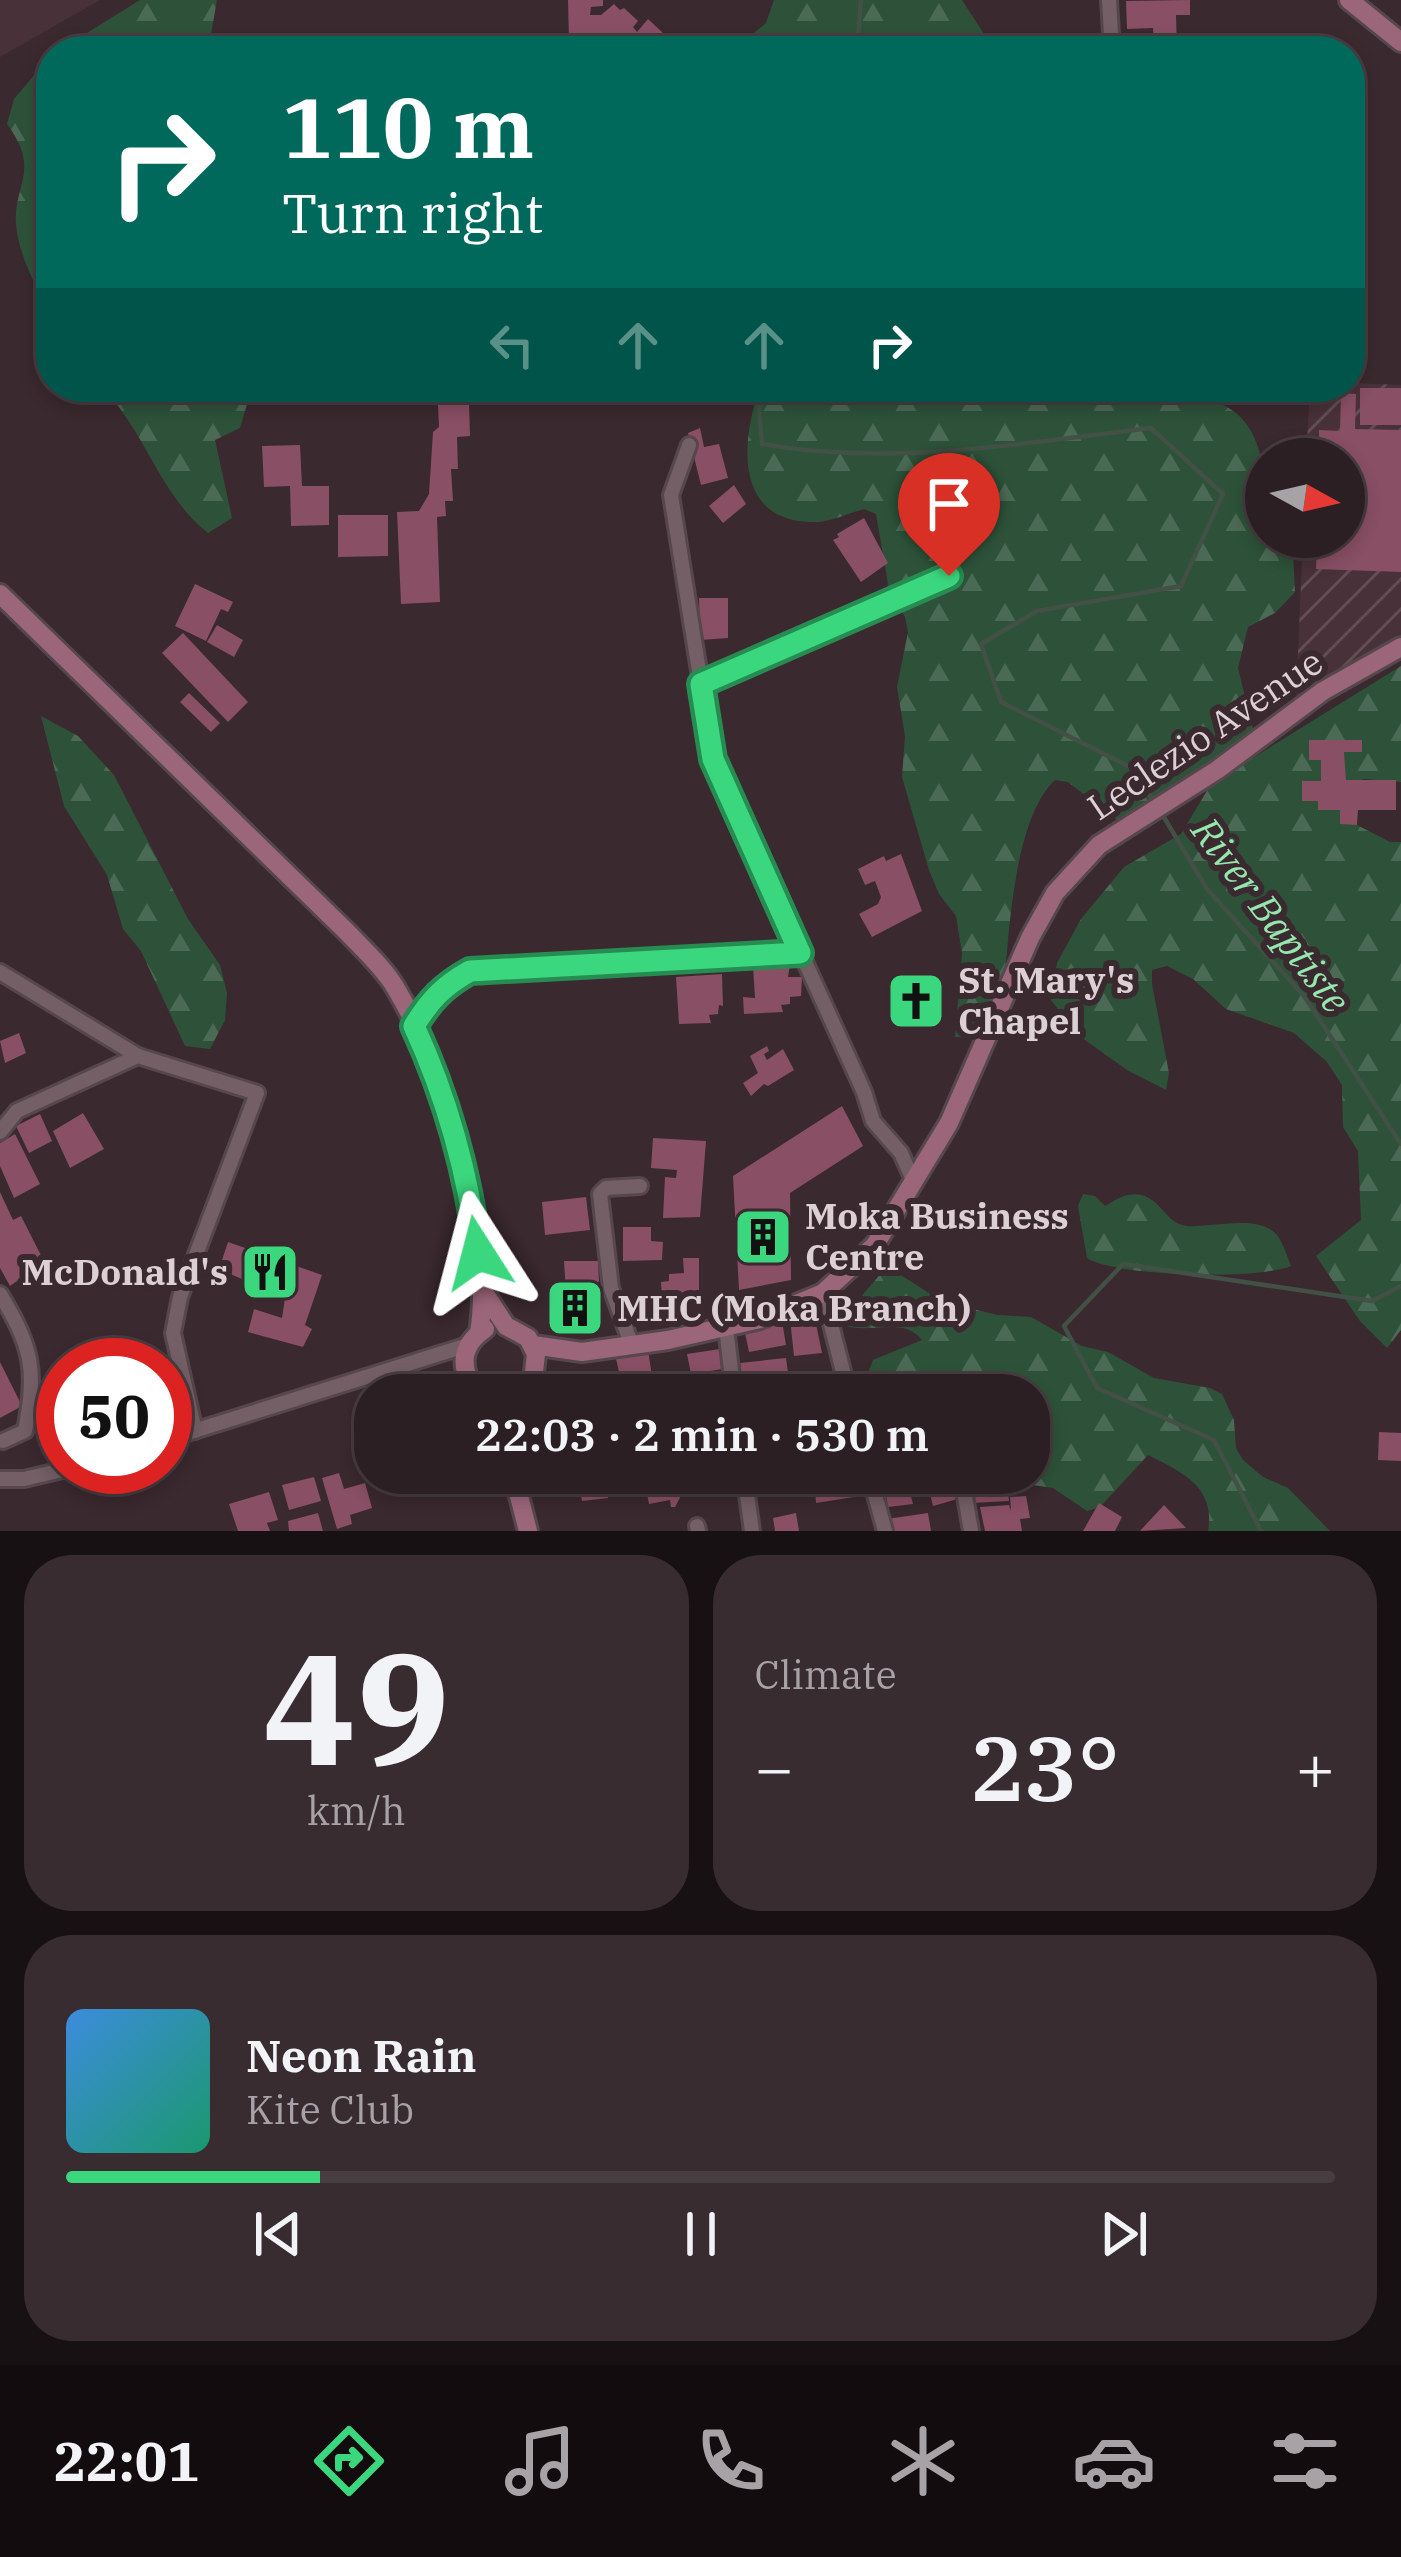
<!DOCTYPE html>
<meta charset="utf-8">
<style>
body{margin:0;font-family:"IBM Plex Serif",serif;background:#382c30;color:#f1f3f6;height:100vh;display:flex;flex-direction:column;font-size:45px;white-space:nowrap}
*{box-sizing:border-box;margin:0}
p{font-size:39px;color:#a6a2a6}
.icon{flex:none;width:66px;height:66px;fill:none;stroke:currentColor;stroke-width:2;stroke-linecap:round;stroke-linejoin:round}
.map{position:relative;height:1531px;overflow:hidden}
.panel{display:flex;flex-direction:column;gap:24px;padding:24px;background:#181113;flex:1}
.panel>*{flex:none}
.hud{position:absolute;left:36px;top:36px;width:1329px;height:366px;border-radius:48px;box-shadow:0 6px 18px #0003,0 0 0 3px #483d41;background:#00695c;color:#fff;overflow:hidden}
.needle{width:78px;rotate:98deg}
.tools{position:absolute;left:1245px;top:438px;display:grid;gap:24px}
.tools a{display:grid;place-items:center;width:120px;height:120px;border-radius:50%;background:#2c1f23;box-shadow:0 6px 18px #0003,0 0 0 3px #483d41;font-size:60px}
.speed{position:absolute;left:36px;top:1338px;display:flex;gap:24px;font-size:60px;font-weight:700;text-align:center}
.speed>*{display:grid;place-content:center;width:156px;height:156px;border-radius:50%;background:#2c1f23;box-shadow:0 6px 18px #0003,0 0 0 3px #483d41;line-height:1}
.speed .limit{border:18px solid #d22;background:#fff;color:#111}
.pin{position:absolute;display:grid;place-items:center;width:102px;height:102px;color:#fff;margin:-123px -51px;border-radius:50% 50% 50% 0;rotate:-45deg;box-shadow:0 0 12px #0007}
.pin .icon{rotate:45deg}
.me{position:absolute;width:132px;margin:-66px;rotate:351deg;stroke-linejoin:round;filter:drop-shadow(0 0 9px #0008)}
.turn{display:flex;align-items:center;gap:42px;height:252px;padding:0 48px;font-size:54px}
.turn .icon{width:156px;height:156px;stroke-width:2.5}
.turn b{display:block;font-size:84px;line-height:102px}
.lanes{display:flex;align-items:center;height:114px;padding:0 48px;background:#0003;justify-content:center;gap:60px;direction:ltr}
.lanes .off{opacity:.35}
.big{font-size:90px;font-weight:600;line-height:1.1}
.panel .card{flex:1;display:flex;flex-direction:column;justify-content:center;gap:18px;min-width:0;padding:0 42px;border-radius:48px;background:#382c30}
.panel .dial{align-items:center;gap:0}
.dial b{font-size:156px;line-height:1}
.song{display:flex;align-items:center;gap:36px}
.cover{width:144px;height:144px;border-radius:18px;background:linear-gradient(135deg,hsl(210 70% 55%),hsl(160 70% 35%))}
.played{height:12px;border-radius:6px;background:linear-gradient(90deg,#3bd77e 20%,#483d41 20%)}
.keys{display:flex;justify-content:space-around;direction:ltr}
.heat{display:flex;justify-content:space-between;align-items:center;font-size:66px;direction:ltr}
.panel .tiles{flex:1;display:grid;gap:24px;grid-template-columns:1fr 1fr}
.card:last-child{grid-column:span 2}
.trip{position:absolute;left:354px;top:1374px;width:696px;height:120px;border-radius:48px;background:#2c1f23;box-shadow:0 6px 18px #0003,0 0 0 3px #483d41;font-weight:600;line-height:120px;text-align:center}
.tabs{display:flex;height:192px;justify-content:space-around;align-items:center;background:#120c0e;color:#a6a2a6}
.tabs .icon{width:84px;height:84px}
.tabs .active{color:#3bd77e}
.tabs b{font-size:54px;color:#f1f3f6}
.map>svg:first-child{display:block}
.built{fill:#493139}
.industrial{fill:url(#industrial-furrows)}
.forest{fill:url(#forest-firs)}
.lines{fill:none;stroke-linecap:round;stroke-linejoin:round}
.stream{stroke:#425045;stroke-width:4.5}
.building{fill:#894f64}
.street-casing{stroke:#55474c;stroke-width:20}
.secondary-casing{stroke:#55474c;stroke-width:24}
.street{stroke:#735f65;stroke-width:14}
.secondary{stroke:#9c667a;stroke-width:18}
.route-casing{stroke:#268c52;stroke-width:30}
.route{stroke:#3bd77e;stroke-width:21}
.labels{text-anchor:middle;stroke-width:12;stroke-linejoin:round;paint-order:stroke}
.street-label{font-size:36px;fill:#dcd0d4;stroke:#3a292f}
.poi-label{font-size:36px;font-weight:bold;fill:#dcd0d4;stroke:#3a292f;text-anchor:start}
.water-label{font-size:39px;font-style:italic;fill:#95e7ae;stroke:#3a292f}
</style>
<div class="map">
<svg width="1401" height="1531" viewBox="0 0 1401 1531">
<defs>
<pattern id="industrial-furrows" width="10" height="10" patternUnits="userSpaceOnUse" patternTransform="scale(3)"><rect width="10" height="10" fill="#493139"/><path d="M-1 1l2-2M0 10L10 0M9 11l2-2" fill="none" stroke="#634e55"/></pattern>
<pattern id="forest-firs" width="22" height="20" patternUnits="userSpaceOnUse" patternTransform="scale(3)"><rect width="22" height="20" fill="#2d5239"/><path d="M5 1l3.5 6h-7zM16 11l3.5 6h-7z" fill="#4b6a55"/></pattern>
</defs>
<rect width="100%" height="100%" fill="#3a292f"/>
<polygon class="built" points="0,0 100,0 0,57"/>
<polygon class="industrial" points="1350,383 1401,385 1401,641 1296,699 1303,537 1344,537 1344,459 1306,459 1310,387 1350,387"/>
<g class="forest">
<polygon points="140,0 217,0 208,51 58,51"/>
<polygon points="774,0 962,0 995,51 732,51 766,23"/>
<path d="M51 55V320C40 293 21 260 17 232 9 186 44 174 7 124L14 99Z"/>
<path d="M101 387H252L240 428 215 440 232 518 208 533C160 496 145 429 101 387Z"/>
<path d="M760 387H1147L1149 391C1172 395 1204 396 1225 406 1270 428 1266 497 1266 537H1292L1295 592 1275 613 1248 627 1238 668 1256 741 1121 823 1068 782 1055 780C1009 823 1008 960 1001 1023L981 1038 955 1037 962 953 956 916 939 894 929 870 902 777 905 736 897 687 908 632 905 617 890 595 876 514 864 509C849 513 833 521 818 522 734 525 740 443 760 387Z"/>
<polygon points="1401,666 1401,782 1363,779 1351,786 1355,824 1390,842 1401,842 1401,1330 1387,1348 1360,1321 1316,1256 1361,1220 1358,1151 1343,1127 1342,1085 1327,1062 1294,1033 1226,1009 1193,979 1167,966 1152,970 1152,984 1169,1073 1166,1090 1127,1070 1078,1035 1051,1000 1057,963 1081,919 1124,867 1181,834 1211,784"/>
<polygon points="41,716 78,736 114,775 188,919 220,965 227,993 225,1020 210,1049 185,1046 141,951 123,929 107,875 64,806"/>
<path d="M1083 1194 1095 1196 1105 1206C1117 1199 1127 1192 1141 1195 1161 1199 1166 1224 1187 1226 1212 1228 1253 1215 1274 1232 1282 1239 1287 1256 1291 1266 1258 1280 1117 1277 1087 1258L1078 1206Z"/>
<path d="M883 1271 896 1272 943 1302 998 1315 1031 1317 1082 1346 1108 1352 1154 1378 1210 1388 1222 1394 1234 1420 1236 1448 1243 1460 1263 1477 1288 1488 1330 1531H1208C1216 1487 1182 1472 1148 1455L1100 1507 1087 1511 1053 1488 1026 1484 1016 1475 1029 1473V1395H945L940 1379 901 1391 874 1384 868 1373 873 1360 922 1340C904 1316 871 1334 846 1326L848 1312Z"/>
</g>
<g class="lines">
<g class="stream">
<polyline points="857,51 861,0"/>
<path d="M757 387 762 444C890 467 1023 443 1151 428L1223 494 1181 586 1037 611 981 644 1001 702 1134 769 1156 805"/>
<polyline points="1162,814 1207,889 1304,996 1401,1144"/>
<polyline points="1261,1531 1214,1440 1097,1388 1064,1326 1123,1264 1372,1301 1401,1286"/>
</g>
</g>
<g class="building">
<polygon points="568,0 603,0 603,6 591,7 590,15 601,15 614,4 620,10 624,8 638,21 633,27 637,32 648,19 662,32 665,51 567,51 564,48 569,41"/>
<polygon points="1190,0 1190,15 1176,15 1177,51 1138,51 1138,47 1154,46 1153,28 1127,29 1126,1"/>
<polygon points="428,387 455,387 458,404 469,404 470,436 457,437 458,469 451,469 453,501 445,501 446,516 437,517 440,602 401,604 397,512 419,511 429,494 433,432 439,427 438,405"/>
<rect x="1360" y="388" width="41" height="37"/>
<polygon points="1341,393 1356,394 1355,429 1401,430 1401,572 1316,569 1317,537 1344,537 1344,459 1319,459 1319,430 1340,431"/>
<polygon points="700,428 704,447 719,444 728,478 701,485 688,433"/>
<polygon points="300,445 302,486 329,486 329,525 291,526 290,486 264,487 262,446"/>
<polygon points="734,485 746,504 723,523 709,506"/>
<polygon points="338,515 388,515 388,556 338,557"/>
<polygon points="864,518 888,563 861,582 833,540 839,537 837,534"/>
<polygon points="195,584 233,602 228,612 221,609 206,641 175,626"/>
<polygon points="699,598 728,598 728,638 700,640"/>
<polygon points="217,625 243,640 234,657 207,642"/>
<polygon points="183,633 248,702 228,722 162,653"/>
<polygon points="189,693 220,723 211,732 180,702"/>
<polygon points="1309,740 1362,740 1362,752 1344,752 1346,780 1396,780 1396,810 1358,810 1357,825 1340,824 1340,810 1318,810 1318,801 1302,801 1302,781 1321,781 1321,760 1309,760"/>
<polygon points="901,854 922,911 872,937 859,914 878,904 881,897 875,881 865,885 858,869 884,856 886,861"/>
<polygon points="790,964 788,977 802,977 801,996 790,997 790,1004 781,1005 783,1012 744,1014 743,997 755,998 753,966"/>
<polygon points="722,974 723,1006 719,1005 718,1014 709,1015 711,1023 679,1024 676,977"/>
<polygon points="19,1033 26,1053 5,1063 0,1041"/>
<polygon points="767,1046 769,1051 764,1054 767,1060 783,1049 794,1070 768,1086 764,1084 751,1096 743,1083 758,1073 750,1056"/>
<polygon points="842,1106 863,1146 790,1193 791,1280 739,1290 733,1176"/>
<polygon points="83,1113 104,1149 70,1168 53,1131"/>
<polygon points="40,1114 52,1141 29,1153 16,1126"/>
<polygon points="15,1134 40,1184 14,1198 0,1166 0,1143"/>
<polygon points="653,1138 706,1141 700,1217 663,1218 665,1177 676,1178 677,1170 651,1168"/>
<polygon points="0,1192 13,1220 21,1216 49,1271 22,1285 20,1279 10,1286 0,1268"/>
<polygon points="586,1197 590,1230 545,1235 542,1202"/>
<polygon points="623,1227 651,1227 651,1241 663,1242 662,1260 623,1261"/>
<polygon points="228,1242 322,1275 305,1325 312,1329 303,1347 248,1332 254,1309 282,1318 285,1298 219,1269"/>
<polygon points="683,1258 699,1258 699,1295 662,1297 661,1282 669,1281 669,1274 684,1273"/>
<polygon points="564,1261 598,1261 599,1281 590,1292 581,1292 583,1325 568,1325"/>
<polygon points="814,1314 822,1353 794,1356 790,1319"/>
<polygon points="782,1321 786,1345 749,1352 744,1328"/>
<polygon points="720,1349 723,1369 691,1374 687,1354"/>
<polygon points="648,1350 653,1383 623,1390 615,1354"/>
<polygon points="786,1358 791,1395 760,1395 758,1380 743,1382 740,1363"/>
<polygon points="0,1362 22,1406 0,1418"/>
<polygon points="715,1377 715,1383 730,1380 732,1395 683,1395 681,1383"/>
<polygon points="1379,1432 1401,1433 1401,1461 1378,1460"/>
<polygon points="339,1473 344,1489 365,1483 372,1508 350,1515 352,1524 337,1529 322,1478"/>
<polygon points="561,1473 605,1473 608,1498 582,1501 578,1477 563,1481"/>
<polygon points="685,1473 719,1473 721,1490 697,1494 696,1489 688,1491"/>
<polygon points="814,1473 859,1473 860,1496 816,1503"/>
<polygon points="964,1473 978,1473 979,1479 1006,1476 1009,1501 972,1503"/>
<polygon points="956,1474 961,1498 933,1506 927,1482"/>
<polygon points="314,1477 321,1501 289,1510 282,1485"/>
<polygon points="907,1481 913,1504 888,1507 884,1483"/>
<polygon points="681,1482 683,1492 675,1507 671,1507 670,1500 649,1504 647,1494 672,1489 672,1483"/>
<polygon points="269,1492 278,1520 267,1523 270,1531 238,1531 229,1504"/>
<polygon points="1026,1496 1030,1518 1020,1519 1022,1531 985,1531 980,1507 1009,1505 1011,1511 1010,1497"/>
<polygon points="1099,1503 1122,1517 1115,1531 1083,1531"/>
<polygon points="1164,1505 1186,1528 1140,1531"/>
<polygon points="318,1513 323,1531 289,1531 288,1521"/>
<polygon points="796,1513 799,1531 775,1531 773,1518"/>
<polygon points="928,1513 931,1531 889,1531 887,1519"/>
</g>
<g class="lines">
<defs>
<g id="street">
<polyline points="1109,0 1112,51"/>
<polyline points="689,445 671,495 713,759 864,1092 873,1121 901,1153 913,1180"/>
<polyline points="701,684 949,576"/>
<polyline points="0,972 138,1056"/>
<polyline points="414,1026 439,989 470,971 800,953"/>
<polyline points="0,1132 17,1111 138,1056 257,1093 180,1297 173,1333 195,1431"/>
<polyline points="823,1293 849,1395"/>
<path d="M0 1294C32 1347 37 1369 25 1431L3 1441"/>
<polyline points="726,1328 734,1395"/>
<polyline points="632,1346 611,1288 600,1194 606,1188 640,1186"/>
<polyline points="165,1440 468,1345"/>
<polyline points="744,1473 752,1531"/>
<polyline points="869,1473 885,1531"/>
<polyline points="961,1473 971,1531"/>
<polyline points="0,1479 24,1479 75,1467"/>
<polyline points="697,1526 698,1531"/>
</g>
<g id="secondary">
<polyline points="1349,0 1401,42"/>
<path d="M0 594 347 932C363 949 383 967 395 987 446 1071 495 1236 479 1333"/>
<polyline points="485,1294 506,1326 528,1338 536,1354 533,1381 520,1395"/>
<polyline points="533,1345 582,1352 668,1340 760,1319 823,1293 875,1245 949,1123 1030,938 1055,893 1099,845 1217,770 1323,691 1401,647"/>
<path d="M478 1395C460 1371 458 1347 485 1329"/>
<polyline points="513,1473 528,1531"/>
</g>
</defs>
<use href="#street" class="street-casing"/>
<use href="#secondary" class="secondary-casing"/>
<use href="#street" class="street"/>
<use href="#secondary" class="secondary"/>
</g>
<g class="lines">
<defs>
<path id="route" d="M478 1253C468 1173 448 1100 414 1026 430 1000 443 986 470 971L800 953 713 759 701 684 949 576"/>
</defs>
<use href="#route" class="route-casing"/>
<use href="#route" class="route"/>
</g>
<defs>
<symbol id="church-square" viewBox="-11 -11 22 22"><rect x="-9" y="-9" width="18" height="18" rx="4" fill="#3bd77e" stroke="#3a292f"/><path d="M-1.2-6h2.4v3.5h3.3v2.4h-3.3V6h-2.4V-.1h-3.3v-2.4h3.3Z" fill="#111"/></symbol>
<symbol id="building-square" viewBox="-11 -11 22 22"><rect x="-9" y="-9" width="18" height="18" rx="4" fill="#3bd77e" stroke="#3a292f"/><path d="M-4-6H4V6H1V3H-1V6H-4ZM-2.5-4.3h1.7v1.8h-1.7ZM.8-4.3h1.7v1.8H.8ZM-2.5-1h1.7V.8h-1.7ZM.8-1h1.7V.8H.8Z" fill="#111"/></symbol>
<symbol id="restaurant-square" viewBox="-11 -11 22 22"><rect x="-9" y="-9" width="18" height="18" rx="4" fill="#3bd77e" stroke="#3a292f"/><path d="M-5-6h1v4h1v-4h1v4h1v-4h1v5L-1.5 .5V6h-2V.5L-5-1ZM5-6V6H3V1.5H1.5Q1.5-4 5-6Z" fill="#111"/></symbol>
</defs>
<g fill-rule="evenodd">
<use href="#church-square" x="883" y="968" width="66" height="66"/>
<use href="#building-square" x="730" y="1204" width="66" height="66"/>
<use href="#restaurant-square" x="237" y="1239" width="66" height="66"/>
<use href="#building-square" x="542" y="1275" width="66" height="66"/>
</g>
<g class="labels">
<g class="street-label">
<text transform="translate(1205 734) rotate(-34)" y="13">Leclezio Avenue</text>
</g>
<g class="poi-label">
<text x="958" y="993">St. Mary's<tspan x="958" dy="41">Chapel</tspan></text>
<text x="805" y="1229">Moka Business<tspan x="805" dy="41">Centre</tspan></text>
<text x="228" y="1285" text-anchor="end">McDonald's</text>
<text x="617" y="1321">MHC (Moka Branch)</text>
</g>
<g class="water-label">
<text transform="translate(1271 915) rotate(53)" y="14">River Baptiste</text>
</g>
</g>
</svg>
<div class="tools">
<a><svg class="needle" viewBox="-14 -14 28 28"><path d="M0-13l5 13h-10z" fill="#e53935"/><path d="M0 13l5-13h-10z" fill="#a6a2a6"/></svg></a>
</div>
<div class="speed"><div class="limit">50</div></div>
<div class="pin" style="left:949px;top:576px;background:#d93025"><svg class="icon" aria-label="arrive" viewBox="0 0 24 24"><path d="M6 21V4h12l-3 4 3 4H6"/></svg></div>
<svg class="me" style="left:478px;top:1253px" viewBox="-20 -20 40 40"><path d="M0-17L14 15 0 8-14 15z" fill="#3bd77e" stroke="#fff" stroke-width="4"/></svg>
<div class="trip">22:03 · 2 min · 530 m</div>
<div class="hud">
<div class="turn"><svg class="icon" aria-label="right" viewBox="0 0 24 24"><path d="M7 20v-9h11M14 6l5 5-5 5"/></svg><div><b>110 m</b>Turn right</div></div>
<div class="lanes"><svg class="icon off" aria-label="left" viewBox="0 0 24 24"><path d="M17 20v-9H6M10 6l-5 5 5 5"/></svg><svg class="icon off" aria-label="ahead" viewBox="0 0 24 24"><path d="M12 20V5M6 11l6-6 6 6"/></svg><svg class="icon off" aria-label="ahead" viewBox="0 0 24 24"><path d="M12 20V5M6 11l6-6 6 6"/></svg><svg class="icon" aria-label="right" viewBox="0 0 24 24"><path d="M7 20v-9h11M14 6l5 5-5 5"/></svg></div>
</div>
</div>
<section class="panel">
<div class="tiles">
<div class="card dial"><b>49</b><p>km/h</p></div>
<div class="card"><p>Climate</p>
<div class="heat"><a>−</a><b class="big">23°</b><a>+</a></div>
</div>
<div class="card">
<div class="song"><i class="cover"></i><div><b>Neon Rain</b><p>Kite Club</p></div></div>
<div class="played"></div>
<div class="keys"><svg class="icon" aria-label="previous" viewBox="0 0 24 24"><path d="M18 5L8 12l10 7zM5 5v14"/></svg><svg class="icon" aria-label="pause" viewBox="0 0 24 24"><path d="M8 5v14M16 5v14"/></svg><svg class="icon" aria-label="next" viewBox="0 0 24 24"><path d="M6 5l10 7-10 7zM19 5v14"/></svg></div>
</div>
</div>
</section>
<nav class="tabs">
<b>22:01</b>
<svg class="icon active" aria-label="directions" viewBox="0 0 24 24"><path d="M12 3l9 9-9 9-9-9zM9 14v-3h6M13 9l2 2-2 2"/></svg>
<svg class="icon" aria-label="music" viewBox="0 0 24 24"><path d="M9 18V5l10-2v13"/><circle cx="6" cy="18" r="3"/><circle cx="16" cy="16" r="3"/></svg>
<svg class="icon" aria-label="phone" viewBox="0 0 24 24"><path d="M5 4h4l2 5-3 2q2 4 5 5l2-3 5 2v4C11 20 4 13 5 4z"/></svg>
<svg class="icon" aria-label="climate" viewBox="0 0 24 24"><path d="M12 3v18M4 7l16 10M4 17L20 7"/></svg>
<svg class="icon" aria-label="car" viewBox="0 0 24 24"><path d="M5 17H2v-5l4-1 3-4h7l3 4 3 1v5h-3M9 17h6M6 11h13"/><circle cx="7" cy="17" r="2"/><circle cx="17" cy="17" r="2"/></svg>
<svg class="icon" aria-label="filters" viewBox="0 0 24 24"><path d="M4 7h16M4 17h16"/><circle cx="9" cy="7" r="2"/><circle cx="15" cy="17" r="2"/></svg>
</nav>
